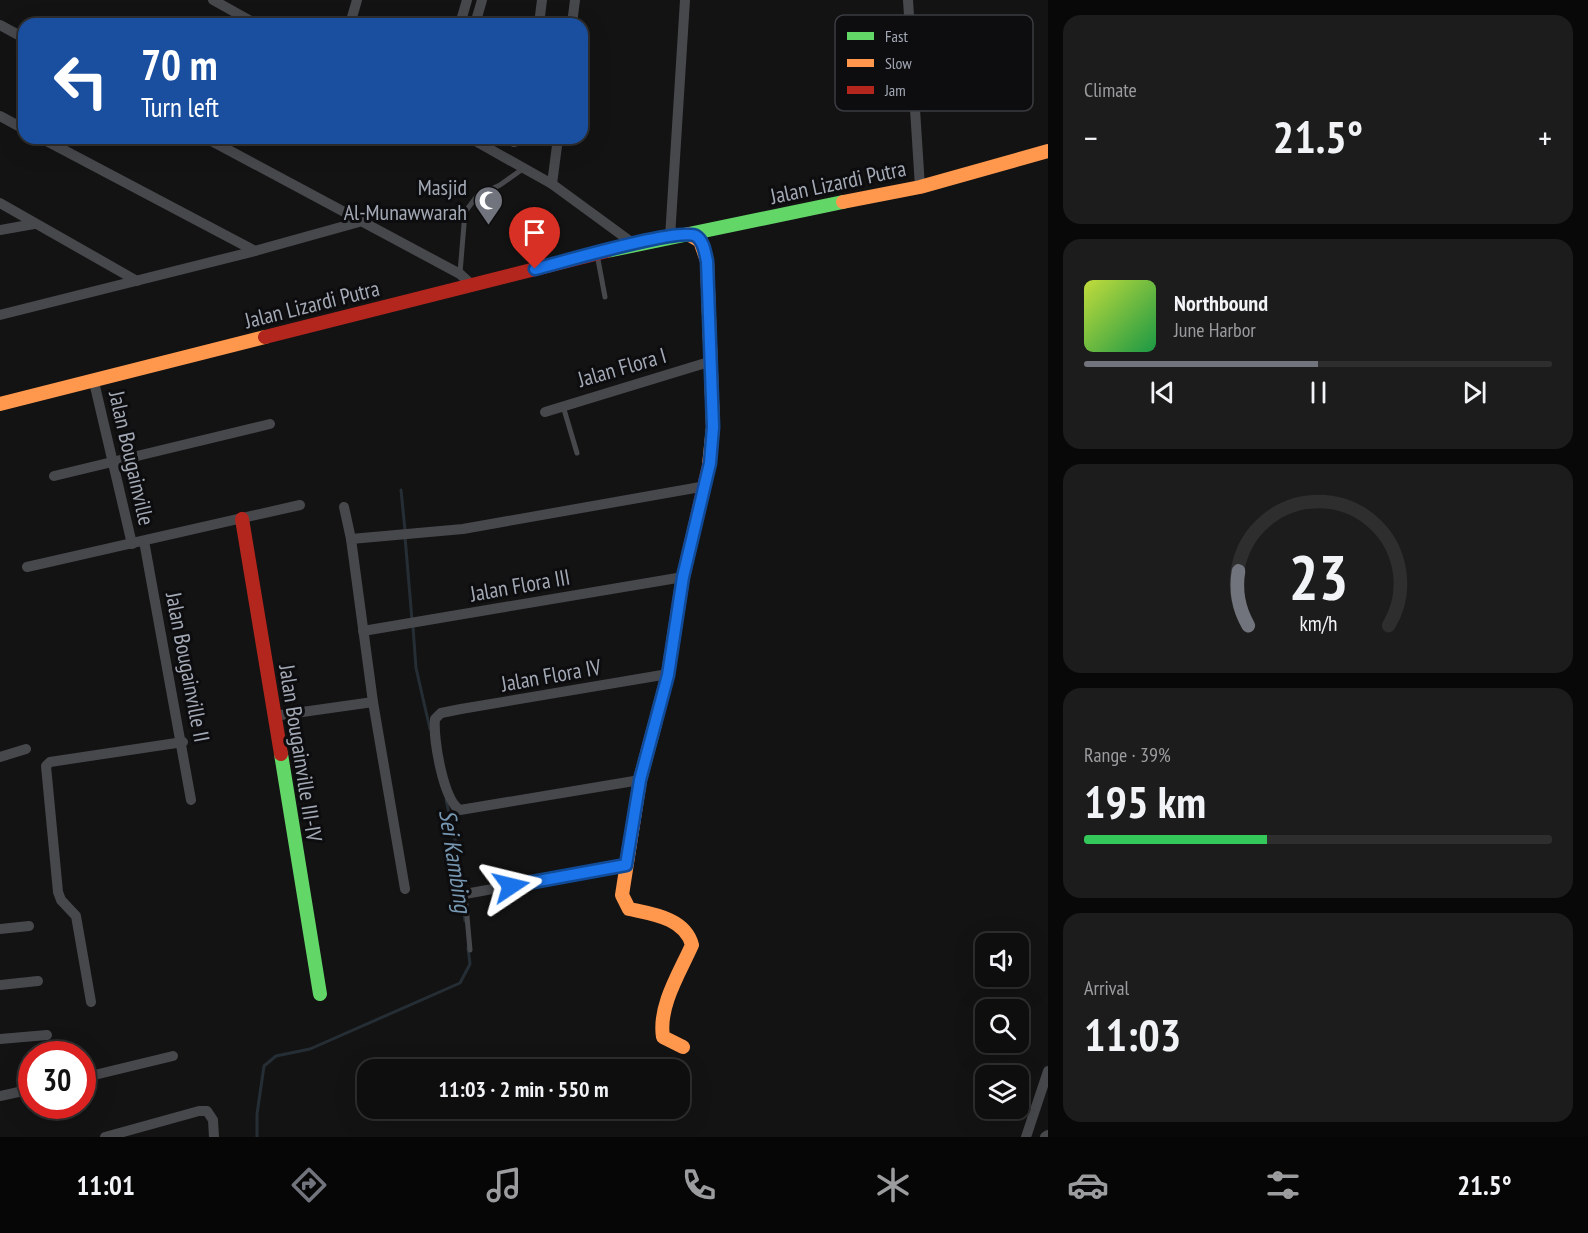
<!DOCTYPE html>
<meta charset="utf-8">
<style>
body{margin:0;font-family:"PT Sans Narrow",sans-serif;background:#1c1c1c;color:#f1f3f6;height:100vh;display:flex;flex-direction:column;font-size:22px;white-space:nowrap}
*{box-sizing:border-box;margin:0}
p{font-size:20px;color:#9b9c9e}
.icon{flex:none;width:33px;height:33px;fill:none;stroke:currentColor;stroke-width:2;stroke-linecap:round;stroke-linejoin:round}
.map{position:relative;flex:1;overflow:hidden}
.drawer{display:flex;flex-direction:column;gap:15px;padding:15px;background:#080808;width:540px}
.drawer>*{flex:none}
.hud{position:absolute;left:18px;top:18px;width:570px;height:126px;border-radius:18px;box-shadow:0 6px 24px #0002,0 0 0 2px #2e2e2e;background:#1a4fa0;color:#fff;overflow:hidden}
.tools{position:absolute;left:975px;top:933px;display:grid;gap:12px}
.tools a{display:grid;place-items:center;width:54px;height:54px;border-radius:12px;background:#0e0e0e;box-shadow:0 6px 24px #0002,0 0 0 2px #2e2e2e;font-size:30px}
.speed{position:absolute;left:18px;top:1041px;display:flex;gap:12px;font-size:30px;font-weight:700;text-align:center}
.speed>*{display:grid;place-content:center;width:78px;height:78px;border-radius:50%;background:#0e0e0e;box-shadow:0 6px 24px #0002,0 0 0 2px #2e2e2e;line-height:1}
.speed .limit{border:9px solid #d22;background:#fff;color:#111}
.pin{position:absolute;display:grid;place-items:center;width:51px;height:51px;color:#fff;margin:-62px -26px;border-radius:50% 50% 50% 0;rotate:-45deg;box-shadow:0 0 6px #0007}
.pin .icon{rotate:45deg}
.me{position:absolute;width:66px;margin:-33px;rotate:80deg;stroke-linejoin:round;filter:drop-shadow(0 0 4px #0008)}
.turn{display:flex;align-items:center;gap:21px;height:126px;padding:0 24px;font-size:27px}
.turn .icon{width:78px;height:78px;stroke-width:2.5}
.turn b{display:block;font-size:42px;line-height:51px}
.big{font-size:45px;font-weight:800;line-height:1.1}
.drawer .tile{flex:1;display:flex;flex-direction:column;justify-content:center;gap:9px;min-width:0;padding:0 21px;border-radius:18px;background:#1c1c1c}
.drawer .dial{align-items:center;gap:0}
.dial svg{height:156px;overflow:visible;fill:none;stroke:#2e2e2e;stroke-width:7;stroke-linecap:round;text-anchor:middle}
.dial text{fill:#f1f3f6;stroke:none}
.song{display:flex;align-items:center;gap:18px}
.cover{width:72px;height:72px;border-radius:9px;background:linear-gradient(135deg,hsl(70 70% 55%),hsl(140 70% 35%))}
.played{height:6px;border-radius:3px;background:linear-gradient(90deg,#71747c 50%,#2e2e2e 50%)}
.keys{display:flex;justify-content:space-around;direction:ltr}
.heat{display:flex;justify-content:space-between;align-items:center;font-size:33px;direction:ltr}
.charge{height:9px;border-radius:4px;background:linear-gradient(90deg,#34c759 39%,#2e2e2e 0)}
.trip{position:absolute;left:357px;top:1059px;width:333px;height:60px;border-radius:18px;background:#0e0e0e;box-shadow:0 6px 24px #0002,0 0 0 2px #2e2e2e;font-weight:800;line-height:60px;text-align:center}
.tabs{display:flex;height:96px;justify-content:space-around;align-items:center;background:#060606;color:#9b9c9e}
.tabs .icon{width:42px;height:42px}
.tabs .current{color:#71747c}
.tabs b{font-size:27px;color:#f1f3f6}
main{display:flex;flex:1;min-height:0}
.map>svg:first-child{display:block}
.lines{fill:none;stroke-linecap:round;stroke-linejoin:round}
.stream{stroke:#262e35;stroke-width:3}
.lane{stroke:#47484c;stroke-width:5}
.street{stroke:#47484c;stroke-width:10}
.fast{stroke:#63d668;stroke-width:14}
.slow{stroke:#ff974d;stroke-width:14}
.jam{stroke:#b3261e;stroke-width:14}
.route-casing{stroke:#114b97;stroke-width:15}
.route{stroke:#1a73e8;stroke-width:10}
.labels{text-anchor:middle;stroke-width:6;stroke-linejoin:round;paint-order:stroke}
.street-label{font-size:22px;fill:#a3a9b5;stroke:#0d0d0f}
.poi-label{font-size:22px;fill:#a3a9b5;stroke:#0d0d0f;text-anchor:end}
.water-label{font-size:24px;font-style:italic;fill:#7798b3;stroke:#0d0d0f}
.key{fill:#0d0d0f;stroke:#3a3c41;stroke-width:1.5}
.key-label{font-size:16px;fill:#a3a9b5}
</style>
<main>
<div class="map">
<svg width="1048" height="1137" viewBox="0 0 1048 1137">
<rect width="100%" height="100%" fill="#131313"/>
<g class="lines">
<g class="stream">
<polyline points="401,490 405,530"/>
<polyline points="405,537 412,620"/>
<polyline points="413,627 416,668 430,729"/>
<polyline points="446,800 455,839 465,921"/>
<polyline points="257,1137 257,1114 264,1066 276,1056 310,1049 460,983 470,964 468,948"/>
</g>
<g class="lane">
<polyline points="597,254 605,297"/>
<polyline points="460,273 465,212 477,196 500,185 524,168"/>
<polyline points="563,406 577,453"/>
<polyline points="465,894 470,950"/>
</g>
<g class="street">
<polyline points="213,0 256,24"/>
<polyline points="908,0 920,187"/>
<polyline points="350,24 357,0"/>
<polyline points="460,24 467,0"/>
<polyline points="475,24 482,0"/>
<polyline points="539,24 542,0"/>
<polyline points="572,24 575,0"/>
<polyline points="0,25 24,38"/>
<polyline points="0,116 24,129"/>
<polyline points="41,138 255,251"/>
<polyline points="206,138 460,274 472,285"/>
<polyline points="470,138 552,184 634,244"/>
<polyline points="506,138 514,142 525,138"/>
<polyline points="552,184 558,138"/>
<polyline points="0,203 137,281"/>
<polyline points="0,230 34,224"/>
<polyline points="670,237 685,0"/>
<polyline points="0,315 255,251 359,222"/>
<polyline points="94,382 132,544"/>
<polyline points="545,412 712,361"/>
<polyline points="54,476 270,424"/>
<polyline points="344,507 351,539 373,702 405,889"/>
<polyline points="351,539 463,529 706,486"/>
<polyline points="144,541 191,800"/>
<polyline points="27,567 300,505"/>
<polyline points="363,631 683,577"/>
<polyline points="274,716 373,702"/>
<polyline points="0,757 26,749"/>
<path d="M640 780 460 810C443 800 433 738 435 719L441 713 461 709 668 674"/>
<polyline points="465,894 626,865"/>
<polyline points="0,929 29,926"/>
<polyline points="0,985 38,981"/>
<polyline points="91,1002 76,916 61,900 58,892 46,766 50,762 183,742"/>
<polyline points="0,1039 47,1035"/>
<polyline points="82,1078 173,1056"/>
<polyline points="0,1096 32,1089"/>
<polyline points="105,1137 199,1111 207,1111 213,1120 214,1137"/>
<polyline points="1026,1137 1048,1071"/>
<polyline points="1045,1137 1048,1135"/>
</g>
<g class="fast">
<polyline points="607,251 843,202"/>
<polyline points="281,754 320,994"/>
</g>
<g class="slow">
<polyline points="843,202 920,187 1048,151"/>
<polyline points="688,234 700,241 707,261 713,427 709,465"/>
<polyline points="0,404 265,337"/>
<path d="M656 720 640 780 622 895 629 909C652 914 685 918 692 945 680 972 658 1006 663 1037L683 1047"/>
</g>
<g class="jam">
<polyline points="265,337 607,251"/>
<polyline points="242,519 281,754"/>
<polyline points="656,720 668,674 683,577 709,465"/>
</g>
</g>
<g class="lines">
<defs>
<path id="route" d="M511 886 626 865 640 780 668 675 683 577 710 463 713 427 707 261C705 253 704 241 696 236 680 227 559 263 535 269"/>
</defs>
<use href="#route" class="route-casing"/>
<use href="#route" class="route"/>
</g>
<defs>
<symbol id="mosque-pin" viewBox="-11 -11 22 30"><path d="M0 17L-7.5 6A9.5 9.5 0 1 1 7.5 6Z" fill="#71747c" stroke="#0d0d0f"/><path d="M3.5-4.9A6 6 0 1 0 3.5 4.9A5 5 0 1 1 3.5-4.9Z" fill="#fff"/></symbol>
</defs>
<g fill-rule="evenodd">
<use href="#mosque-pin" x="472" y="184" width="33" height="45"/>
</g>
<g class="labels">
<g class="street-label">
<text transform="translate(838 182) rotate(-12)" y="8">Jalan Lizardi Putra</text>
<text transform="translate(312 304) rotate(-14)" y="8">Jalan Lizardi Putra</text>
<text transform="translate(622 367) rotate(-16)" y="8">Jalan Flora I</text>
<text transform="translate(132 458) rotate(77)" y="8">Jalan Bougainville</text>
<text transform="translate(520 585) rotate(-10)" y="8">Jalan Flora III</text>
<text transform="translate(188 667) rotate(79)" y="8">Jalan Bougainville II</text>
<text transform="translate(551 675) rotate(-10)" y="8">Jalan Flora IV</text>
<text transform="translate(301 753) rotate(81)" y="8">Jalan Bougainville III-IV</text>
</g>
<g class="poi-label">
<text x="467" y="195">Masjid<tspan x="467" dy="25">Al-Munawwarah</tspan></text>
</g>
<g class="water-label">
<text transform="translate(455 861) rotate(81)" y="8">Sei Kambing</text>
</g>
</g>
<rect x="835" y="15" width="198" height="96" rx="9" class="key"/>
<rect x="847" y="32" width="27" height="8" fill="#63d668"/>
<rect x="847" y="59" width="27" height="8" fill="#ff974d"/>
<rect x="847" y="86" width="27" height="8" fill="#b3261e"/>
<g class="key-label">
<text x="885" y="42">Fast</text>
<text x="885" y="69">Slow</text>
<text x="885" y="96">Jam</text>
</g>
</svg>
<div class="tools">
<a><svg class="icon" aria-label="sound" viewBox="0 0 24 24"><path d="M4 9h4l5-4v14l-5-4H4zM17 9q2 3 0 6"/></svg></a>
<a><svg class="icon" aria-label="search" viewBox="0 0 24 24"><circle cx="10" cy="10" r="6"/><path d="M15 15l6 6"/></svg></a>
<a><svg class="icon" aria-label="layers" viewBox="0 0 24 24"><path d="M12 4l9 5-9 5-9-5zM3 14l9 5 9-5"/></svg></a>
</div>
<div class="speed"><div class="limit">30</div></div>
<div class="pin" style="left:535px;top:269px;background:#d93025"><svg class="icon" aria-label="arrive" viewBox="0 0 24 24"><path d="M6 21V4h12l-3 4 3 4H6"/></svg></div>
<svg class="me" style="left:511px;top:886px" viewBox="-20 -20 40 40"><path d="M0-17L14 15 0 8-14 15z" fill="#1a73e8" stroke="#fff" stroke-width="4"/></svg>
<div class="trip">11:03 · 2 min · 550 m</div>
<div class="hud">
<div class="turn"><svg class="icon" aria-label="left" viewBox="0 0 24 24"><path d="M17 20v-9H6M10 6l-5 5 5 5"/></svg><div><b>70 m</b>Turn left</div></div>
</div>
</div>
<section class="drawer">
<div class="tile"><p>Climate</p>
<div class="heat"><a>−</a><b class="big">21.5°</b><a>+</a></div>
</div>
<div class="tile">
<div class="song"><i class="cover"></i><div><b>Northbound</b><p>June Harbor</p></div></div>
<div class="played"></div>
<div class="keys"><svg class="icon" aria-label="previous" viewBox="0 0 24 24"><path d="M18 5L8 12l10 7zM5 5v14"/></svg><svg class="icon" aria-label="pause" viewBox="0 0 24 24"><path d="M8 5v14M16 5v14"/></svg><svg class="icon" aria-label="next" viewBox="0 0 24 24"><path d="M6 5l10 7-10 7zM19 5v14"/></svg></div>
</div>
<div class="tile dial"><svg viewBox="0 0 100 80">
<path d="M14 69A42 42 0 1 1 86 69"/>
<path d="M14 69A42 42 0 0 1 9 41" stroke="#71747c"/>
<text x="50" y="56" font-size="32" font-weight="700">23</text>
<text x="50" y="72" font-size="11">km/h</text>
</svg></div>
<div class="tile"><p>Range · 39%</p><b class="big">195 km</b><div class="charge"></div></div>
<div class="tile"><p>Arrival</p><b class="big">11:03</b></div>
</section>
</main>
<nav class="tabs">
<b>11:01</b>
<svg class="icon current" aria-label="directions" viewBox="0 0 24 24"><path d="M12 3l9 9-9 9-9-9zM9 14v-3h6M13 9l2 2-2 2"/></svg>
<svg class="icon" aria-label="music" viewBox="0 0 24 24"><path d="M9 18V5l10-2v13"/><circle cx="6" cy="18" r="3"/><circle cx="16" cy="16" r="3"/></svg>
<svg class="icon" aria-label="phone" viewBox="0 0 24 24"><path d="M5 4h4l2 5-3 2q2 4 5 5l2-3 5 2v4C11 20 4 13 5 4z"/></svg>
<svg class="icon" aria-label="climate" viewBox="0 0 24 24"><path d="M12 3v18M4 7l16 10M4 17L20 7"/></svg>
<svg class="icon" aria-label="car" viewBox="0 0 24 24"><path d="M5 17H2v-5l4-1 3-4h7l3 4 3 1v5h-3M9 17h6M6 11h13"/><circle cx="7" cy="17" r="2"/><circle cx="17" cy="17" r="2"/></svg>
<svg class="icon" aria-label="filters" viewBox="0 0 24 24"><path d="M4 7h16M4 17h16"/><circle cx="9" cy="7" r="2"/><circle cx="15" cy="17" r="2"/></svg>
<b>21.5°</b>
</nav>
